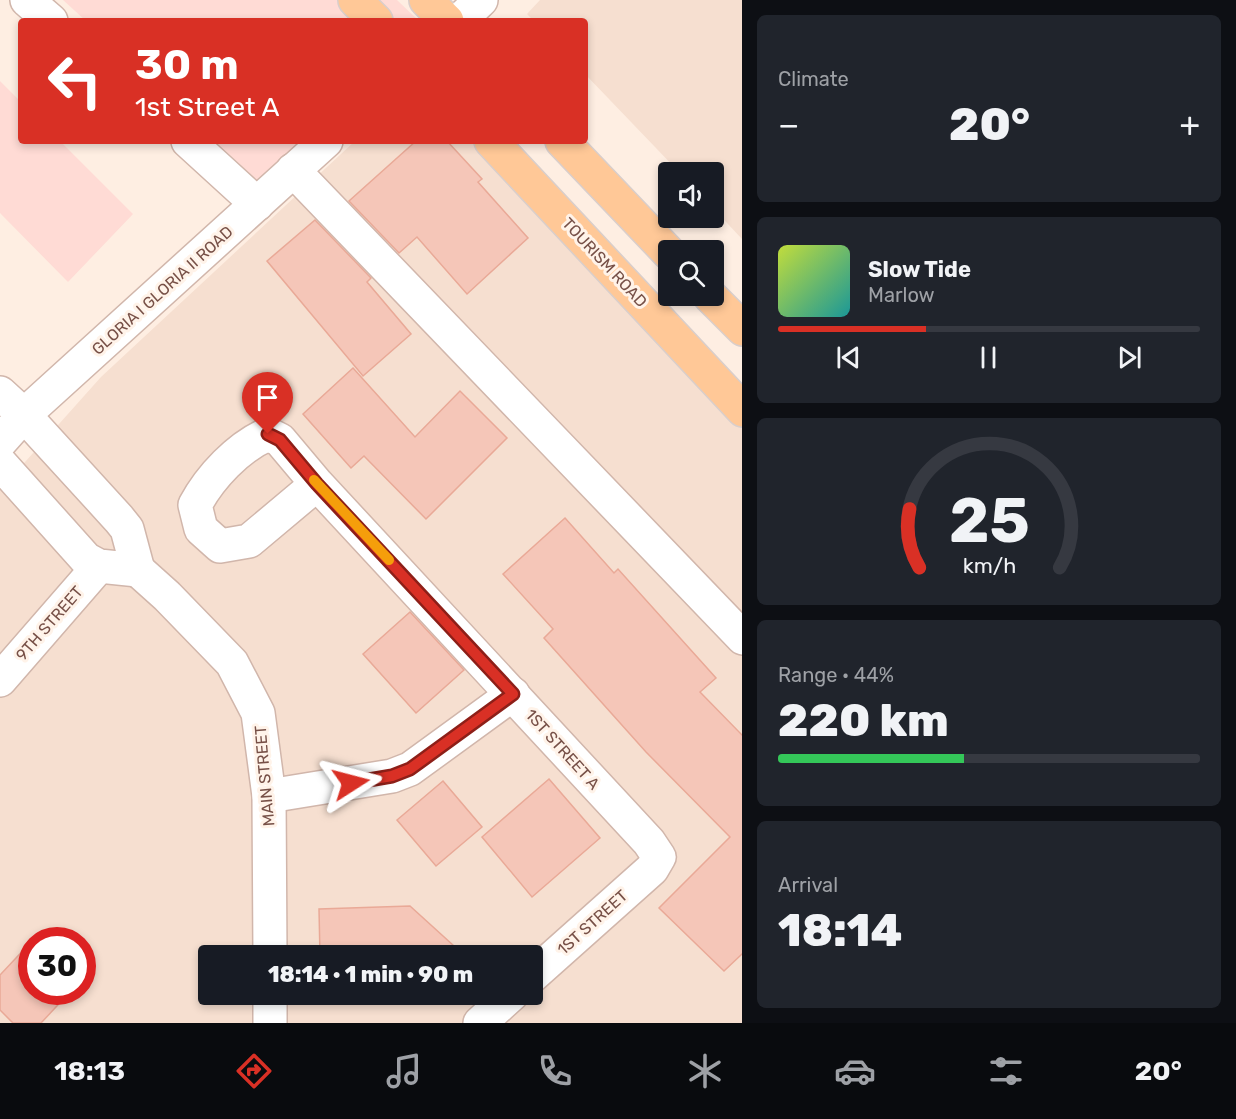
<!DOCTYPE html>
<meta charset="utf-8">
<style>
body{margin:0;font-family:Rubik,sans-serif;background:#20242c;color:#f1f3f6;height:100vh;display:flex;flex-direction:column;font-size:22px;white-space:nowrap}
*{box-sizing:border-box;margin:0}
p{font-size:20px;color:#9ea1a6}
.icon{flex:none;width:33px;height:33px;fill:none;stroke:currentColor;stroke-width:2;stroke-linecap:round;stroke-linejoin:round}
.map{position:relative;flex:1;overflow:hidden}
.details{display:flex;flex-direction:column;gap:15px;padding:15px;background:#0d0f14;width:494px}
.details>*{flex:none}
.banner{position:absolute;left:18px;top:18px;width:570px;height:126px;border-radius:6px;box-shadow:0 3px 9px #0003;background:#d93025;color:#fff;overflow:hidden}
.fabs{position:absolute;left:658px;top:162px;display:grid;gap:12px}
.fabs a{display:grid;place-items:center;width:66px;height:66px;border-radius:6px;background:#171b24;box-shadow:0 3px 9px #0003;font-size:30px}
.speed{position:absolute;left:18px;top:927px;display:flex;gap:12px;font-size:30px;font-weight:700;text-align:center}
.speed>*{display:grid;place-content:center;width:78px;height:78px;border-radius:50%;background:#171b24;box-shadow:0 3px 9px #0003;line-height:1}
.speed .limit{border:9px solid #d22;background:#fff;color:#111}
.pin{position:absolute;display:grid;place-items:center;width:51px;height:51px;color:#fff;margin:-62px -26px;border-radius:50% 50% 50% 0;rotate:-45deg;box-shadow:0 0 6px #0007}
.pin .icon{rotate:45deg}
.me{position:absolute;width:66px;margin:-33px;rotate:81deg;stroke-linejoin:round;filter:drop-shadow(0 0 4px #0008)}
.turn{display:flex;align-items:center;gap:21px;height:126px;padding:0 18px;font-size:27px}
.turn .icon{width:78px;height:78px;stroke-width:2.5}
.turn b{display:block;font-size:42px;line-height:51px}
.big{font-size:45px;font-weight:800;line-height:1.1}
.details .card{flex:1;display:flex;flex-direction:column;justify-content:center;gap:9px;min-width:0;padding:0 21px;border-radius:9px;background:#20242c}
.details .dial{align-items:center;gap:0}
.dial svg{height:156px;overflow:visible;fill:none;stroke:#363941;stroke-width:7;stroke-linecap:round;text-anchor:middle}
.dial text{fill:#f1f3f6;stroke:none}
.song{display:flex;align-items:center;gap:18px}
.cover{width:72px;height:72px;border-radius:9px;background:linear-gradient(135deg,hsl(70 70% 55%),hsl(180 70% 35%))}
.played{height:6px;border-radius:3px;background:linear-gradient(90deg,#d93025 35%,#363941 35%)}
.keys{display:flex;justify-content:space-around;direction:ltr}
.heat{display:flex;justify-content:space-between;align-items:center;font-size:33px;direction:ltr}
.charge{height:9px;border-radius:4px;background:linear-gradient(90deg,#34c759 44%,#363941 0)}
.trip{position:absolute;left:198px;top:945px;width:345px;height:60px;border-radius:6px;background:#171b24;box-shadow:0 3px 9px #0003;font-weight:800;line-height:60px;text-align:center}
.tab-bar{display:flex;height:96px;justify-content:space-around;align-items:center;background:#090b0e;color:#9ea1a6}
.tab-bar .icon{width:42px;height:42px}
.tab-bar .current{color:#d93025}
.tab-bar b{font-size:27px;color:#f1f3f6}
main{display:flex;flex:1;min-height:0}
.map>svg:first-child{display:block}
.residential{fill:#f6dfd0;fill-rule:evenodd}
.commercial{fill:#ffdbd5}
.building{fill:#f5c6b8;stroke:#e9a997;stroke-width:1.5}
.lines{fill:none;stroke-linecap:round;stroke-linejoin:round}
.minor-casing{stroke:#d1b6ab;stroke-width:36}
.major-casing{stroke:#d9cecb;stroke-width:36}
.minor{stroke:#fff;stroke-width:33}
.major{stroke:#ffc897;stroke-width:33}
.route-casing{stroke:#8d1f18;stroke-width:15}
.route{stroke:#d93025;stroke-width:10}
.slow{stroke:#f59e0b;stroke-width:10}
.labels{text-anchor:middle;stroke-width:6;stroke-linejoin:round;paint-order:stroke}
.street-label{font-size:16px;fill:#775047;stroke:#fff3e9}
</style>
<main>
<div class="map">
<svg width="743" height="1023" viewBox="0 0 743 1023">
<rect width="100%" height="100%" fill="#feeee2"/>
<g class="residential">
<polygon points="540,0 742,0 742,239 714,209 714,172 679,172 585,74 585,21 534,21 527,14"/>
<path d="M355 141H480L742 418V1023H0V490L101 377ZM32 940H82V992H32ZM208 956H532V994H208Z"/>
</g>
<g class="commercial">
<polygon points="63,0 397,0 419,21 86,21"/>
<polygon points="0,81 21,102 21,141 60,141 133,214 68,282 0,213"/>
<polygon points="215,141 330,141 275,197"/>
</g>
<g class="building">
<polygon points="416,141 447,141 482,179 478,182 528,238 467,294 417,237 399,253 349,201"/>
<polygon points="315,220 371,278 367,282 411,334 363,376 267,261"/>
<polygon points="353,368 415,437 460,391 507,438 426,519 364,456 351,468 303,414"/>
<polygon points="565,518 614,573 618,569 716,678 700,692 743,736 743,953 724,971 659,908 730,837 646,752 544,638 553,629 503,574"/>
<polygon points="410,612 464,670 416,713 363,654"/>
<polygon points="549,779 600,838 532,897 482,837"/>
<polygon points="443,781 482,827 436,866 397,820"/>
<polygon points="410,906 465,956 320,956 319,909"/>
<polygon points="32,941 32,992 70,992 41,1023 13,1023 0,1010 0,975"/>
</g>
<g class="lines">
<defs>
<g id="minor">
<polyline points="27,0 51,21"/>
<polyline points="459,21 481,0"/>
<polyline points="188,141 257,204"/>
<polyline points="293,170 743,638"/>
<polyline points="0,393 24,415 119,519 127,529 138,570"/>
<polyline points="0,442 24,415 326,141"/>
<polyline points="0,463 86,559 99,566 138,570"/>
<path d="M317 484 249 541 220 546 201 529 195 505C210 477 238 447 268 434L280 440 317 484 649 842 659 857 652 869 532 976"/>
<polyline points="138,570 167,596 232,663 258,713 269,796 270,956"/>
<polyline points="0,680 99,566"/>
<polyline points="269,796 392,776 410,769 513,694"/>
<polyline points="270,994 270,1023"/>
<polyline points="480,1023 512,994"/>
</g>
<g id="major">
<polyline points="355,0 376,21"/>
<polyline points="426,0 447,21"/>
<polyline points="491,141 743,410"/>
<polyline points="562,141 669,253"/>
<polyline points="710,296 743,329"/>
</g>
</defs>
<use href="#minor" class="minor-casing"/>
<use href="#major" class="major-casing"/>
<use href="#minor" class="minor"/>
<use href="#major" class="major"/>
</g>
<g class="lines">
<defs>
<polyline id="route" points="268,434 280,440 317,484 513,694 410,769 392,776 351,783"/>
</defs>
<use href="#route" class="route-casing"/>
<use href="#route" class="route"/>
<polyline class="slow" points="314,480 389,560"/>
</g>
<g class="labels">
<g class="street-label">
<text transform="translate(605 262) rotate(47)" y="6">TOURISM ROAD</text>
<text transform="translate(162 290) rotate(-42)" y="6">GLORIA I GLORIA II ROAD</text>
<text transform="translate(49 623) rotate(-49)" y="6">9TH STREET</text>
<text transform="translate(563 749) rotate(48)" y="6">1ST STREET A</text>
<text transform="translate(264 776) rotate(-95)" y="6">MAIN STREET</text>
<text transform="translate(592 922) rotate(-42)" y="6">1ST STREET</text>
</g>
</g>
</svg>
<div class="fabs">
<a><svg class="icon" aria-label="sound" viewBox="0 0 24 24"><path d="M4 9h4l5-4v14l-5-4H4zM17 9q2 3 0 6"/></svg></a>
<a><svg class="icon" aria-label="search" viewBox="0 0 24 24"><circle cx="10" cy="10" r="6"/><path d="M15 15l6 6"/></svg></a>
</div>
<div class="speed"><div class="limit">30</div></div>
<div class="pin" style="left:268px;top:434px;background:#d93025"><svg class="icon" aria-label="arrive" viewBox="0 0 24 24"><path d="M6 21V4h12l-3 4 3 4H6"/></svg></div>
<svg class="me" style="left:351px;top:783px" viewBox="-20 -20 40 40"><path d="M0-17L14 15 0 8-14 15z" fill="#d93025" stroke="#fff" stroke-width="4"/></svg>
<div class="trip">18:14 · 1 min · 90 m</div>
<div class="banner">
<div class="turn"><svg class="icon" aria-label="left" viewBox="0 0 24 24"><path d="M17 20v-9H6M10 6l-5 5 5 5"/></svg><div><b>30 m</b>1st Street A</div></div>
</div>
</div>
<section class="details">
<div class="card"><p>Climate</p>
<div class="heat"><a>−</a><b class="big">20°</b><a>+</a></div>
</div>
<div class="card">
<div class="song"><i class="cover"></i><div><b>Slow Tide</b><p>Marlow</p></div></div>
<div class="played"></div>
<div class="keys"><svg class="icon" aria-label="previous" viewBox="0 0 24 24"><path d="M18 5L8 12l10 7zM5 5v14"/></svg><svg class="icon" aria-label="pause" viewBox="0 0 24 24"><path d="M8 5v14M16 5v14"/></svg><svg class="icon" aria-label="next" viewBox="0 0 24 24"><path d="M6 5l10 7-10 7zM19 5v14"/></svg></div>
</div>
<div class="card dial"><svg viewBox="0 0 100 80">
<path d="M14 69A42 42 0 1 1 86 69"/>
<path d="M14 69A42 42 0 0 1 9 39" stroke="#d93025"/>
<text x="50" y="56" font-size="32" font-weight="700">25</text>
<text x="50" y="72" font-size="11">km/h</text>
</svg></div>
<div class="card"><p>Range · 44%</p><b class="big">220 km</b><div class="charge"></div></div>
<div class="card"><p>Arrival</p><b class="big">18:14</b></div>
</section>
</main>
<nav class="tab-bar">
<b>18:13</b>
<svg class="icon current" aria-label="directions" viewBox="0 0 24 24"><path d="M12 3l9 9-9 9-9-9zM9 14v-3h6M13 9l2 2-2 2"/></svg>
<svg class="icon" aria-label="music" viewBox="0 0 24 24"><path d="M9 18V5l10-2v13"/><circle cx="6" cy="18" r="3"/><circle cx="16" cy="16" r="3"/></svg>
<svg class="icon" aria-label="phone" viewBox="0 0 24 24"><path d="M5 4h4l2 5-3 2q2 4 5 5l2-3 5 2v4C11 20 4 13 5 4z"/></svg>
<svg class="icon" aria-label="climate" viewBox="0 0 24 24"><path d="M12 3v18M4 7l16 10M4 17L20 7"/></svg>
<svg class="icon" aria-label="car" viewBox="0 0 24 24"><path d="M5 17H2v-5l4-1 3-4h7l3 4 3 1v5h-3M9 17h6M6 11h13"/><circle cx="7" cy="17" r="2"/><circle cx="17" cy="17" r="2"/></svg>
<svg class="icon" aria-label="filters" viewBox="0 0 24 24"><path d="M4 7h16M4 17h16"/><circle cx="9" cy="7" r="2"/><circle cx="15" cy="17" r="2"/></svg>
<b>20°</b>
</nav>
